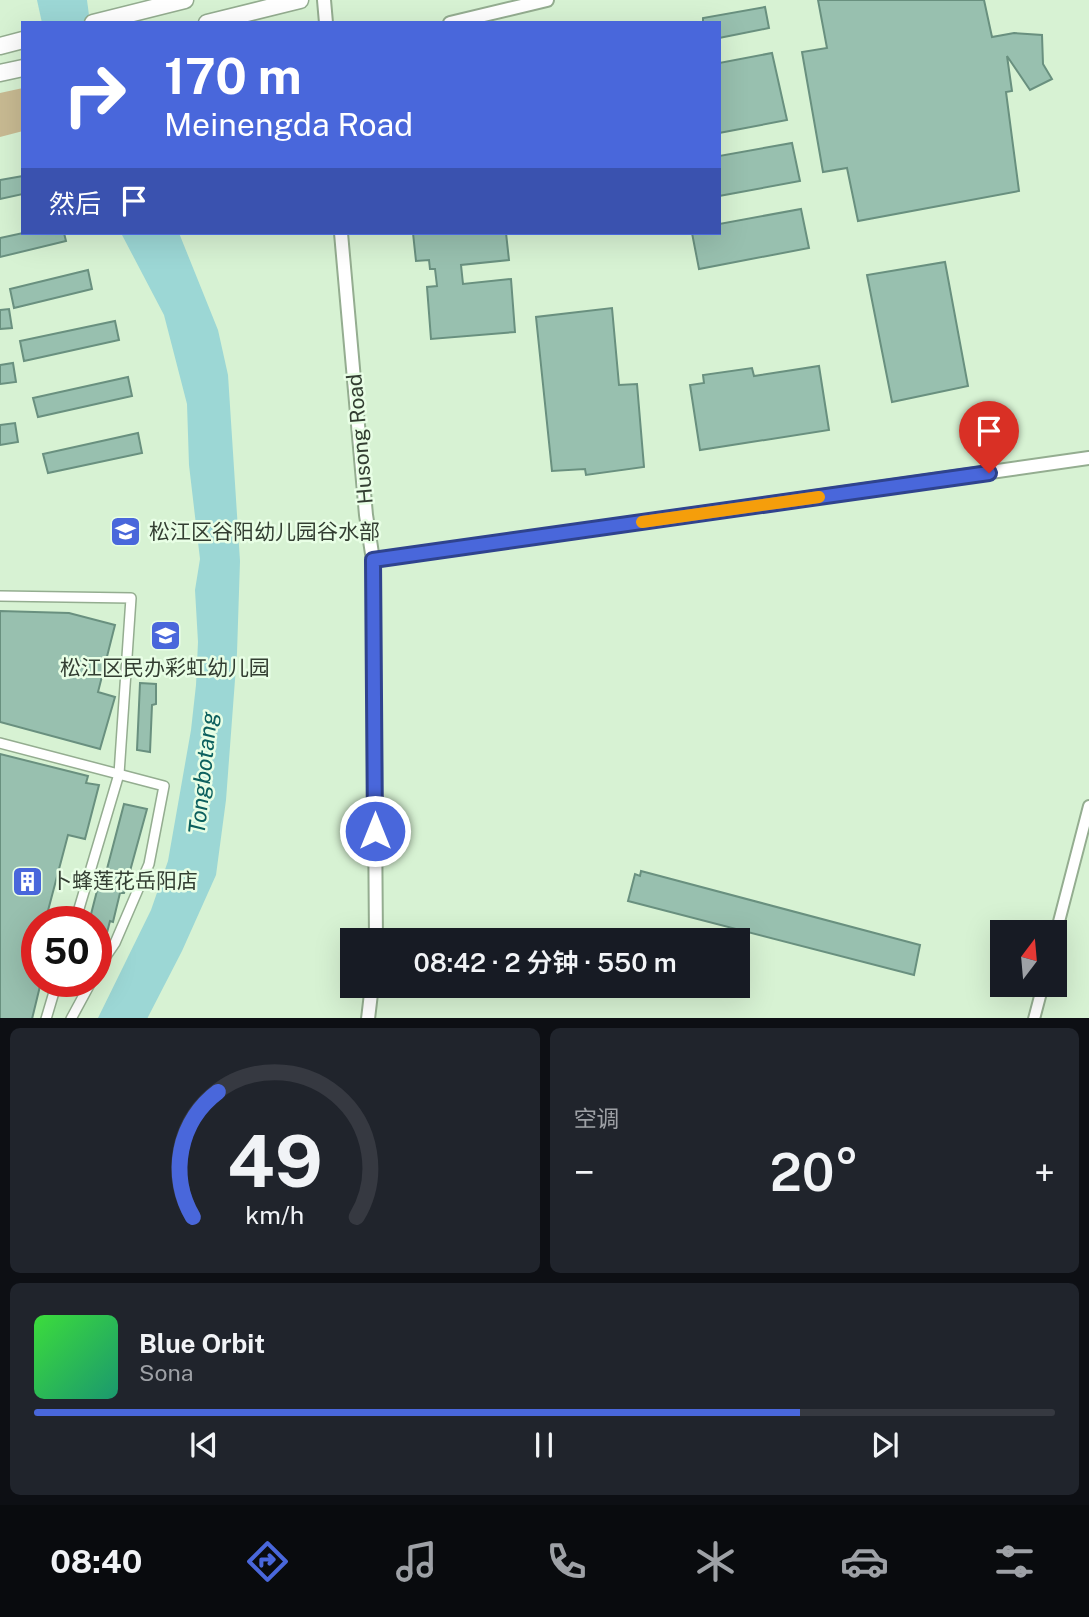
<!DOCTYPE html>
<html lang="zh">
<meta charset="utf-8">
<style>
body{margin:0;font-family:"Public Sans","Noto Sans SC",sans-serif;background:#20242c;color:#f1f3f6;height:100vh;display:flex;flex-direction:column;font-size:26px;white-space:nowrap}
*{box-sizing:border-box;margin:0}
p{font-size:23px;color:#9ea1a6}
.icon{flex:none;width:38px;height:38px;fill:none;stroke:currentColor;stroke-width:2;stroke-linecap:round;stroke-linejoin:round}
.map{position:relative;height:1018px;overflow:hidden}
.sheet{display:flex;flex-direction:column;gap:10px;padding:10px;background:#0d0f14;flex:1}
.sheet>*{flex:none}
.guide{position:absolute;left:21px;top:21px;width:700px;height:214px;border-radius:0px;box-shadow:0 7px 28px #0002;background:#4967db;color:#fff;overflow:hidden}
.needle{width:46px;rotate:16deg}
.controls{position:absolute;left:990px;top:920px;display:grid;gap:14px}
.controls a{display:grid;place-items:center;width:77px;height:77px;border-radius:0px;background:#171b24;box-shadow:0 7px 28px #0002;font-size:35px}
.speed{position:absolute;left:21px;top:906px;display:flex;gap:14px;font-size:35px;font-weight:700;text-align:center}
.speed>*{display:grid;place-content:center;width:91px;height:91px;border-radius:50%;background:#171b24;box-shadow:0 7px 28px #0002;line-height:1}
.speed .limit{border:10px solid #d22;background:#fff;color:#111}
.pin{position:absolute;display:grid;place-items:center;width:60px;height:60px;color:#fff;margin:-72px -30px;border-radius:50% 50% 50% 0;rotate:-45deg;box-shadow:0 0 7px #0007}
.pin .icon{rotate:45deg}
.me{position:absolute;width:77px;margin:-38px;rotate:0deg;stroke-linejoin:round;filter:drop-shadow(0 0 5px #0008)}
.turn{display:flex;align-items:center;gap:24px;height:147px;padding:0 28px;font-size:32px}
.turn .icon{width:91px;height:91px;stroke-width:2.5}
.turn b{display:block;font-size:49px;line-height:60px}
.then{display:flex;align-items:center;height:66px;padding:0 28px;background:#0003;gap:14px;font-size:26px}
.big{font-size:52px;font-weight:600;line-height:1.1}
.sheet .card{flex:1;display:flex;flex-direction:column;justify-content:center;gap:10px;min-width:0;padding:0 24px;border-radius:10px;background:#20242c}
.sheet .dial{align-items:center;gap:0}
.dial svg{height:182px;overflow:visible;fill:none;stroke:#363941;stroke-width:7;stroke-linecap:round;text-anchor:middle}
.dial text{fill:#f1f3f6;stroke:none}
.song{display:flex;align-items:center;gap:21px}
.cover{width:84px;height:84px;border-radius:10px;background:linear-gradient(135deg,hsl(120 70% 55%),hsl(160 70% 35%))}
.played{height:7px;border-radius:4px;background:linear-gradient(90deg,#4967db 75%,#363941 75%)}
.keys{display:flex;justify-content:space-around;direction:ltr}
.heat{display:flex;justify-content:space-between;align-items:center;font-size:38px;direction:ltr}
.sheet .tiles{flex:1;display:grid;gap:10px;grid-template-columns:1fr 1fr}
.card:last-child{grid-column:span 2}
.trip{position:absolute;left:340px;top:928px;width:410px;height:70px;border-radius:0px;background:#171b24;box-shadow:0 7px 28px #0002;font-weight:600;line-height:70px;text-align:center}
.dock{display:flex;height:112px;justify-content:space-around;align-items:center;background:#090b0e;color:#9ea1a6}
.dock .icon{width:49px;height:49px}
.dock .current{color:#4967db}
.dock b{font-size:32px;color:#f1f3f6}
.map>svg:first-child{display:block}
.green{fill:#c8ba92}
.water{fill:#9cd7d5}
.building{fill:#98c0af;stroke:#69907f;stroke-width:2}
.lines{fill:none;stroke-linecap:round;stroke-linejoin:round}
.minor-casing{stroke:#94ad90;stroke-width:12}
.tertiary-casing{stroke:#94ad90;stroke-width:14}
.secondary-casing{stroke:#94ad90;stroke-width:16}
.motorway-casing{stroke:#94ad90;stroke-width:19}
.minor{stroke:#fff;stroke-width:9}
.tertiary{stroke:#fff;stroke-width:10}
.secondary{stroke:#fff;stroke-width:12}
.motorway{stroke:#fff;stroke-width:16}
.route-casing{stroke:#2f438e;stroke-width:18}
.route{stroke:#4967db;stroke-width:12}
.slow{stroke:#f59e0b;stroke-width:12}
.labels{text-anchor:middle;stroke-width:5;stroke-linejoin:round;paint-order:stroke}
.street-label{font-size:21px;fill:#333e32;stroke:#e8fee5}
.poi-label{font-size:21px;fill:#333e32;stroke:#e8fee5;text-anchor:start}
.water-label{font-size:23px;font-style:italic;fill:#0c605e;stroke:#e8fee5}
</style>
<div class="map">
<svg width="1089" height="1019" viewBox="0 0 1089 1019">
<rect width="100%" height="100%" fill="#d7f2d3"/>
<polygon class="green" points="23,88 23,131 0,137 0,93"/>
<g class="water">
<polygon points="37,0 87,0 90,23 42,23"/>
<polygon points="121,233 179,233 218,330 228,375 240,561 237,653 226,800 216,875 182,951 147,1019 98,1018 151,910 168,861 191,730 196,685 198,642 195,590 200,559 189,465 187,404 164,315"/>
</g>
<g class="building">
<polygon points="818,0 984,0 992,37 1014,33 1042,35 1043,64 1052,79 1030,90 1007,56 1012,91 1006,92 1019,191 858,221 847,168 823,172 802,52 827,48"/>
<polygon points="765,7 769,28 719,38 719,23 703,23 703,18"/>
<polygon points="772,53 787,120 719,133 719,63"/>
<polygon points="792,143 800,181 719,196 719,156"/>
<polygon points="23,176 23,194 0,199 0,180"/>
<polygon points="801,209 809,248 699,269 692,233 719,233 719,224"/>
<polygon points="23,233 64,233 66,241 0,257 0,238"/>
<polygon points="413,233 506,233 509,260 461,265 463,284 511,279 515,332 431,339 427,287 437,286 435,269 430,269 429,260 416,261"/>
<polygon points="945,262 968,386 892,402 867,275"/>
<polygon points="88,270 92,289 14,308 10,289"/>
<polygon points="612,308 619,385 637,384 644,467 586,475 585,469 552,471 536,317"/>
<polygon points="9,309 12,328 0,329 0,310"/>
<polygon points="115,321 119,340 24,361 20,341"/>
<polygon points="13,363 16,382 0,384 0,365"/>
<polygon points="819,366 829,430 700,450 690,385 704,383 703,375 752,368 754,376"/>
<polygon points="128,377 132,396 38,417 33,398"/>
<polygon points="15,423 18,442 0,445 0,425"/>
<polygon points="138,433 142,453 48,473 43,454"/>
<polygon points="0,611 69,613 115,625 98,692 115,697 100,749 0,722"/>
<polygon points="140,683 156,684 156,704 152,705 150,752 137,750"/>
<polygon points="0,754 88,776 86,783 99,785 85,839 68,835 45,922 37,922 37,982 41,982 32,1019 0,1019"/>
<polygon points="124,804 147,809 124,893 120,893 113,922 110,921 103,948 96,958 96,922 89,922 98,887 102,888"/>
<polygon points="641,871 920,945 914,975 628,901 635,874 640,876"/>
</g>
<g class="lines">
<defs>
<g id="minor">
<polyline points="0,596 131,598 119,774 75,922"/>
<polyline points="0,743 164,786 149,864 115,943 96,971"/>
<polyline points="46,1019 57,982"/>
<polyline points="71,1019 91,982"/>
</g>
<g id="tertiary">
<polyline points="1055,937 1089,806"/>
<polyline points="1034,1019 1043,985"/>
</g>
<g id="secondary">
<polyline points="324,0 326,23"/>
<polyline points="450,23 547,0"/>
<polyline points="341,233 366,515 373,560 376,940"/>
<polyline points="373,560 1089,458"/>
<polyline points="368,1019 372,985"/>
</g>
<g id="motorway">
<polyline points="93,23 185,0"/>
<polyline points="207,23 300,0"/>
<polyline points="0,46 23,40"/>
<polyline points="0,73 23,68"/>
</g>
</defs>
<use href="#minor" class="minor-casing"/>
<use href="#tertiary" class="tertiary-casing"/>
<use href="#secondary" class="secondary-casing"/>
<use href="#motorway" class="motorway-casing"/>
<use href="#minor" class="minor"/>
<use href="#tertiary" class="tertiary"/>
<use href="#secondary" class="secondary"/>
<use href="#motorway" class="motorway"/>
</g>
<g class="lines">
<defs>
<polyline id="route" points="375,831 373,560 989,473"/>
</defs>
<use href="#route" class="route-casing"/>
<use href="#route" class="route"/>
<polyline class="slow" points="642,522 819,497"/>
</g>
<defs>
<symbol id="school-square" viewBox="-11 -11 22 22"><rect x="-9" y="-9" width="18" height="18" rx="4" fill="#4967db" stroke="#e8fee5"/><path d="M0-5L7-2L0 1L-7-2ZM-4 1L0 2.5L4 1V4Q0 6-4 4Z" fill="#fff"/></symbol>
<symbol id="building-square" viewBox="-11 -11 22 22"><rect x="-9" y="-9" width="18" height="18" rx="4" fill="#4967db" stroke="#e8fee5"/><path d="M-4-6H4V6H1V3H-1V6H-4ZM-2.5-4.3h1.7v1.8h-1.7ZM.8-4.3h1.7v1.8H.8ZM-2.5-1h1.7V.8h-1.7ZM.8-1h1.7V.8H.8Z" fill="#fff"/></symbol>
</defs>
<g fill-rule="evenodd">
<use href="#school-square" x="108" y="514" width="35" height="35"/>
<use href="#school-square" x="148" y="618" width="35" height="35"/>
<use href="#building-square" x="10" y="864" width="35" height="35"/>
</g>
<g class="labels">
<g class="street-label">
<text transform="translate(360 439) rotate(-95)" y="7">Husong Road</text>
</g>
<g class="poi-label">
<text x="149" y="539">松江区谷阳幼儿园谷水部</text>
<text x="165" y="675" text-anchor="middle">松江区民办彩虹幼儿园</text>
<text x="51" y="888">卜蜂莲花岳阳店</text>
</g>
<g class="water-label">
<text transform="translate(203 773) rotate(-84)" y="8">Tongbotang</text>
</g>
</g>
</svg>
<div class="controls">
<a><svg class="needle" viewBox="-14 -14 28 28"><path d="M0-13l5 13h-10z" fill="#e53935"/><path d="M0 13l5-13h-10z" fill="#9ea1a6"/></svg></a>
</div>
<div class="speed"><div class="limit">50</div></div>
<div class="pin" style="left:989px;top:473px;background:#d93025"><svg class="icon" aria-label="arrive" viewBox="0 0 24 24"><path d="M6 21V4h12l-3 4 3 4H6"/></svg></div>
<svg class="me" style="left:375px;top:831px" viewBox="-20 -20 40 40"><circle r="17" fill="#4967db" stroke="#fff" stroke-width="3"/><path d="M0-11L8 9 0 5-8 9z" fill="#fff"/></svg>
<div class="trip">08:42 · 2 分钟 · 550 m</div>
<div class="guide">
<div class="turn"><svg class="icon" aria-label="right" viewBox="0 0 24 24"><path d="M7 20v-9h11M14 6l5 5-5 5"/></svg><div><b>170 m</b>Meinengda Road</div></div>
<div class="then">然后<svg class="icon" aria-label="arrive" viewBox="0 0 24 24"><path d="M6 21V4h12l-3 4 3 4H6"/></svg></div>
</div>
</div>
<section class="sheet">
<div class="tiles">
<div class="card dial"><svg viewBox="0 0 100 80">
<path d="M14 69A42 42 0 1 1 86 69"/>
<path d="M14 69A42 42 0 0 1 25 14" stroke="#4967db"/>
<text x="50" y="56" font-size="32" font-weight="700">49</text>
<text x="50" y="72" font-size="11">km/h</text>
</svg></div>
<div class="card"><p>空调</p>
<div class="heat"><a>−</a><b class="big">20°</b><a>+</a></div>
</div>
<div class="card">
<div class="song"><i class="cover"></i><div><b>Blue Orbit</b><p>Sona</p></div></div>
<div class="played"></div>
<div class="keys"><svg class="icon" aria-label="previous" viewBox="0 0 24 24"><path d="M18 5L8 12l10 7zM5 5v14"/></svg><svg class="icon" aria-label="pause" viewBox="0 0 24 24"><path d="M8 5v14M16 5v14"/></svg><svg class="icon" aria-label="next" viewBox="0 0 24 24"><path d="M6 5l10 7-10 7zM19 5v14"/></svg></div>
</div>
</div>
</section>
<nav class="dock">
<b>08:40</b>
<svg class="icon current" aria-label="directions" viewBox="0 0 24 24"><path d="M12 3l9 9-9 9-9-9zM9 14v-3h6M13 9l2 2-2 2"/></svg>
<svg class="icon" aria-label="music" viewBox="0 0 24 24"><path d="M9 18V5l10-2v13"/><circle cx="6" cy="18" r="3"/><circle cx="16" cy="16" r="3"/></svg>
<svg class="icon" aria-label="phone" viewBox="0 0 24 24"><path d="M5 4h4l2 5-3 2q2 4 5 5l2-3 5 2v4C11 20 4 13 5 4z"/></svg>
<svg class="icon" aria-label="climate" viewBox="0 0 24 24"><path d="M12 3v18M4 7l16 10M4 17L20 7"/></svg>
<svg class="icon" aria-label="car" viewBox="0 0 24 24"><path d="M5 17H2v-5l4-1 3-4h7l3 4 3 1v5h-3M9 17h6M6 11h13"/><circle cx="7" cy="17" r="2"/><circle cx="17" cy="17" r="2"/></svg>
<svg class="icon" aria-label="filters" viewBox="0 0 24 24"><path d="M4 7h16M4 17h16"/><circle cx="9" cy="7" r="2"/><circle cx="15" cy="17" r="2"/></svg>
</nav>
